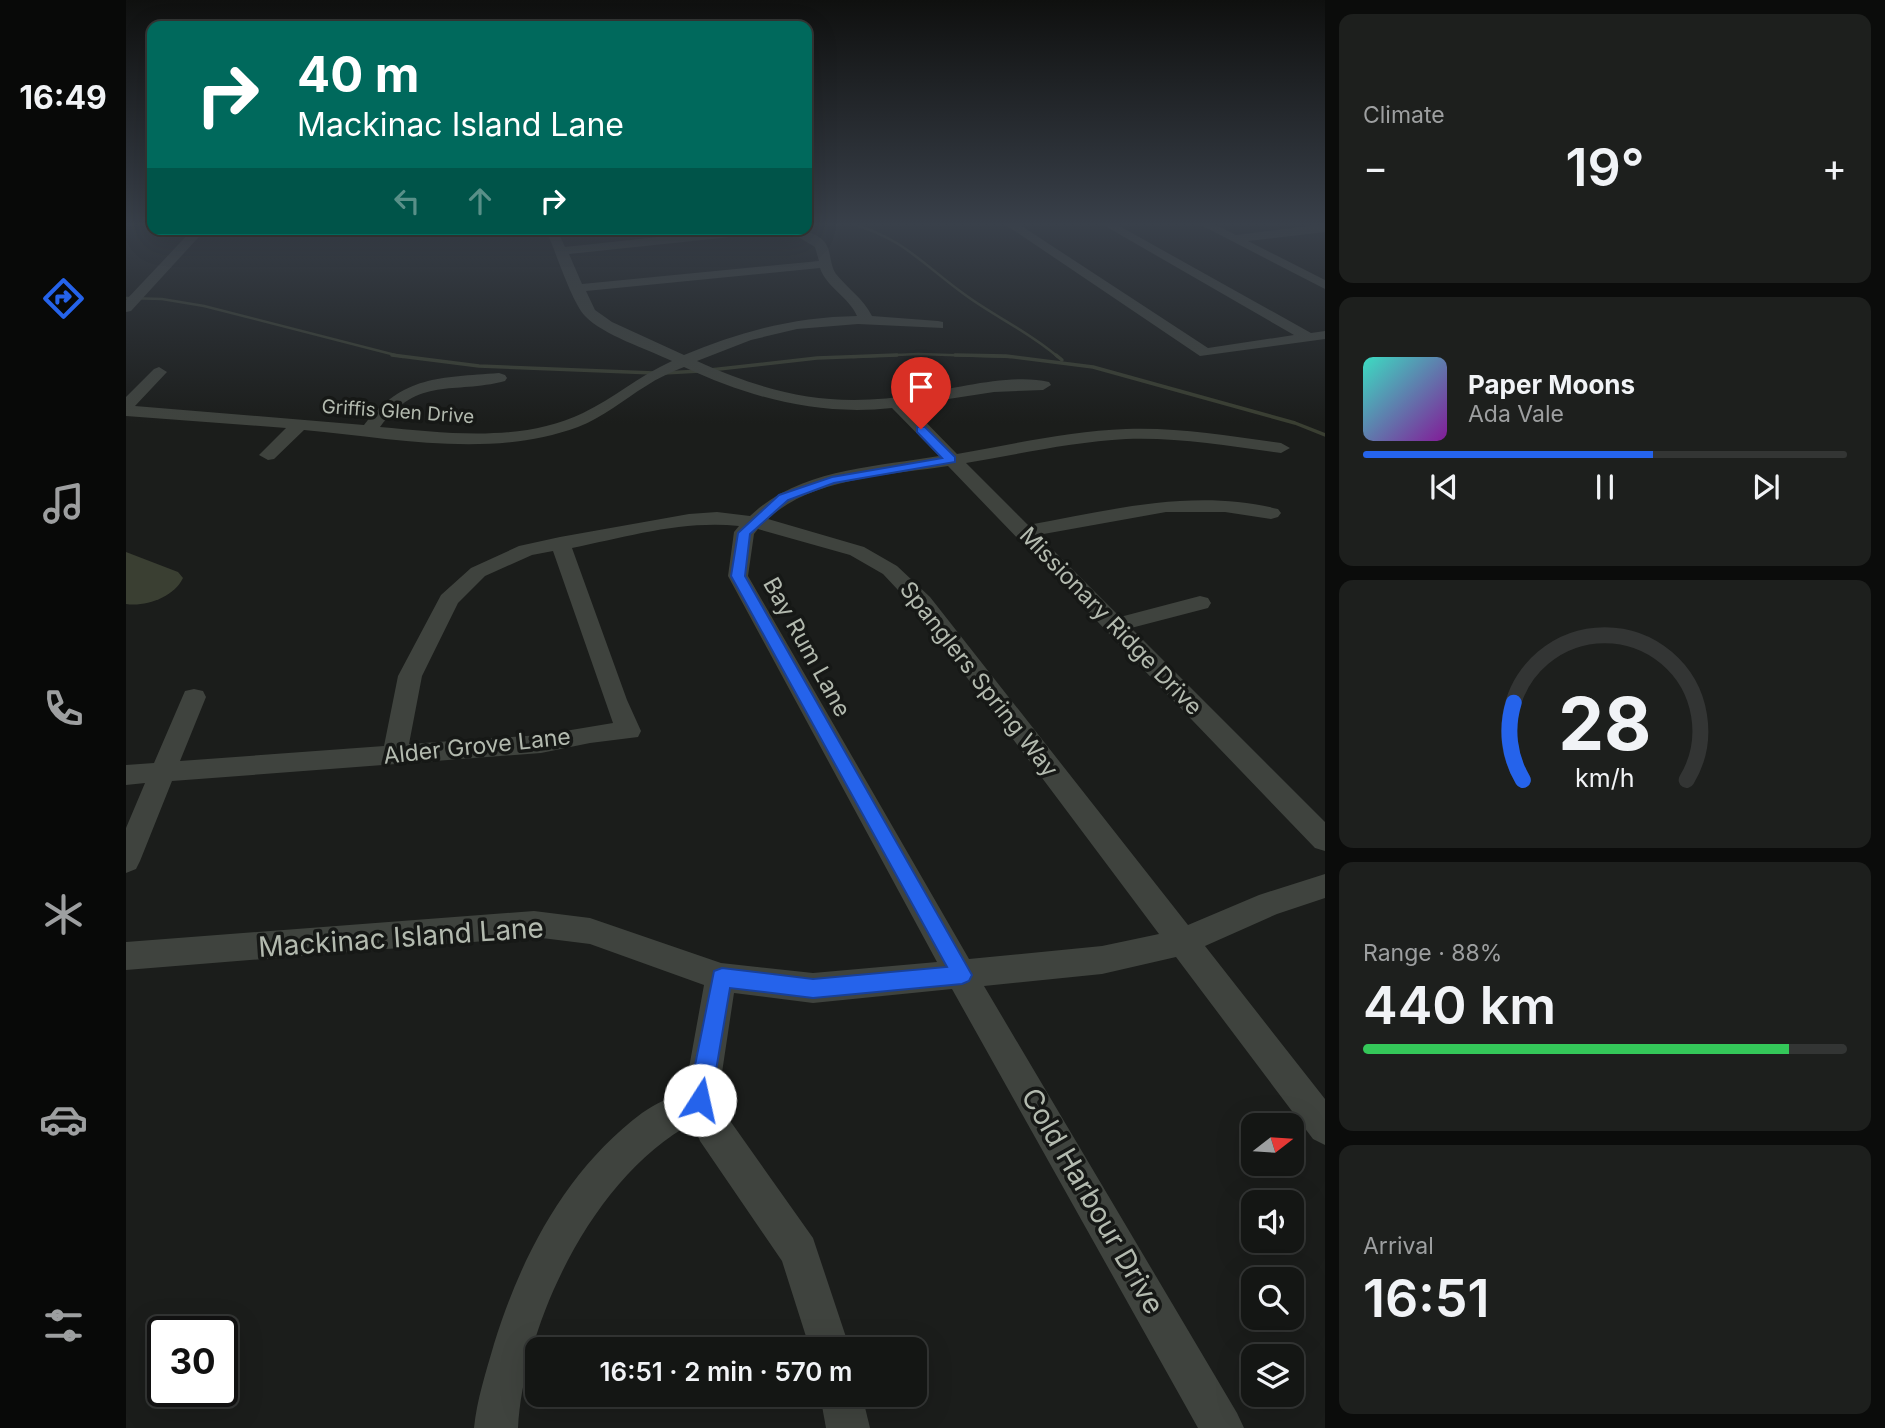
<!DOCTYPE html>
<meta charset="utf-8">
<style>
body{margin:0;font-family:Inter,sans-serif;background:#1d1f1d;color:#f1f3f6;height:100vh;display:flex;flex-direction:column;font-size:26px;white-space:nowrap}
*{box-sizing:border-box;margin:0}
p{font-size:23px;color:#9d9fa0}
.icon{flex:none;width:38px;height:38px;fill:none;stroke:currentColor;stroke-width:2;stroke-linecap:round;stroke-linejoin:round}
.map{position:relative;flex:1;overflow:hidden}
.side{display:flex;flex-direction:column;gap:14px;padding:14px;background:#0b0c0b;width:560px}
.side>*{flex:none}
.top-card{position:absolute;left:21px;top:21px;width:665px;height:214px;border-radius:14px;box-shadow:0 7px 28px #0002,0 0 0 2px #333534;background:#00695c;color:#fff;overflow:hidden}
.needle{width:46px;rotate:73deg}
.buttons{position:absolute;left:1115px;top:1113px;display:grid;gap:14px}
.buttons a{display:grid;place-items:center;width:63px;height:63px;border-radius:14px;background:#141614;box-shadow:0 7px 28px #0002,0 0 0 2px #333534;font-size:35px}
.speed{position:absolute;left:21px;top:1316px;display:flex;gap:14px;font-size:35px;font-weight:700;text-align:center}
.speed>*{display:grid;place-content:center;width:91px;height:91px;border-radius:50%;background:#141614;box-shadow:0 7px 28px #0002,0 0 0 2px #333534;line-height:1}
.speed .limit{border:4px solid #111;border-radius:10px;background:#fff;color:#111}
.pin{position:absolute;display:grid;place-items:center;width:60px;height:60px;color:#fff;margin:-72px -30px;border-radius:50% 50% 50% 0;rotate:-45deg;box-shadow:0 0 7px #0007}
.pin .icon{rotate:45deg}
.me{position:absolute;width:77px;margin:-38px;rotate:10deg;stroke-linejoin:round;filter:drop-shadow(0 0 5px #0008)}
.turn{display:flex;align-items:center;gap:24px;height:147px;padding:0 35px;font-size:32px}
.turn .icon{width:91px;height:91px;stroke-width:2.5}
.turn b{display:block;font-size:49px;line-height:60px}
.lanes{display:flex;align-items:center;height:66px;padding:0 35px;background:#0003;justify-content:center;gap:35px;direction:ltr}
.lanes .off{opacity:.35}
.big{font-size:52px;font-weight:600;line-height:1.1}
.side .card{flex:1;display:flex;flex-direction:column;justify-content:center;gap:10px;min-width:0;padding:0 24px;border-radius:14px;background:#1d1f1d}
.side .dial{align-items:center;gap:0}
.dial svg{height:182px;overflow:visible;fill:none;stroke:#333534;stroke-width:7;stroke-linecap:round;text-anchor:middle}
.dial text{fill:#f1f3f6;stroke:none}
.song{display:flex;align-items:center;gap:21px}
.cover{width:84px;height:84px;border-radius:10px;background:linear-gradient(135deg,hsl(170 70% 55%),hsl(290 70% 35%))}
.played{height:7px;border-radius:4px;background:linear-gradient(90deg,#2563eb 60%,#333534 60%)}
.keys{display:flex;justify-content:space-around;direction:ltr}
.heat{display:flex;justify-content:space-between;align-items:center;font-size:38px;direction:ltr}
.charge{height:10px;border-radius:5px;background:linear-gradient(90deg,#34c759 88%,#333534 0)}
.trip{position:absolute;left:399px;top:1337px;width:402px;height:70px;border-radius:14px;background:#141614;box-shadow:0 7px 28px #0002,0 0 0 2px #333534;font-weight:600;line-height:70px;text-align:center}
main{display:flex;flex:1;min-height:0}
.tabs{display:flex;flex-direction:column;width:126px;justify-content:space-around;align-items:center;background:#080908;color:#9d9fa0}
.tabs .icon{width:49px;height:49px}
.tabs .selected{color:#2563eb}
.tabs b{font-size:32px;color:#f1f3f6}
.map>svg:first-child{display:block}
.water{fill:#3a3f32}
.lines{fill:none;stroke-linecap:round;stroke-linejoin:round}
.stream-far1{stroke:#3a3f32;stroke-width:2.5}
.stream{stroke:#3a3f32;stroke-width:3.5}
.minor{fill:#3f433e;fill-rule:evenodd}
.route{fill:#2563eb;stroke:#184099;stroke-width:2}
.labels{text-anchor:middle;stroke-width:7;stroke-linejoin:round;paint-order:stroke}
.far-street-label{font-size:19px;fill:#b3baaf;stroke:#161816}
.street-label{font-size:23px;fill:#b3baaf;stroke:#161816}
.near-street-label{font-size:28px;fill:#b3baaf;stroke:#161816}
</style>
<main>
<nav class="tabs">
<b>16:49</b>
<svg class="icon selected" aria-label="directions" viewBox="0 0 24 24"><path d="M12 3l9 9-9 9-9-9zM9 14v-3h6M13 9l2 2-2 2"/></svg>
<svg class="icon" aria-label="music" viewBox="0 0 24 24"><path d="M9 18V5l10-2v13"/><circle cx="6" cy="18" r="3"/><circle cx="16" cy="16" r="3"/></svg>
<svg class="icon" aria-label="phone" viewBox="0 0 24 24"><path d="M5 4h4l2 5-3 2q2 4 5 5l2-3 5 2v4C11 20 4 13 5 4z"/></svg>
<svg class="icon" aria-label="climate" viewBox="0 0 24 24"><path d="M12 3v18M4 7l16 10M4 17L20 7"/></svg>
<svg class="icon" aria-label="car" viewBox="0 0 24 24"><path d="M5 17H2v-5l4-1 3-4h7l3 4 3 1v5h-3M9 17h6M6 11h13"/><circle cx="7" cy="17" r="2"/><circle cx="17" cy="17" r="2"/></svg>
<svg class="icon" aria-label="filters" viewBox="0 0 24 24"><path d="M4 7h16M4 17h16"/><circle cx="9" cy="7" r="2"/><circle cx="15" cy="17" r="2"/></svg>
</nav>
<div class="map">
<svg width="1199" height="1428" viewBox="0 0 1199 1428">
<rect width="100%" height="100%" fill="#1b1d1b"/>
<path class="water" d="M0 552 52 572 57 578C48 597 20 607 0 604Z"/>
<g class="lines">
<g class="stream-far1">
<path d="M724 223C778 239 794 262 838 294 869 317 902 331 932 357"/>
<polyline points="0,298 36,299 78,306 277,357"/>
<polyline points="727,357 792,354 885,357"/>
</g>
<g class="stream">
<polyline points="266,355 353,366 528,373"/>
<polyline points="829,355 880,356 967,367 1169,423 1199,435"/>
<polyline points="930,355 936,360"/>
<polyline points="584,370 691,358 771,355"/>
<polyline points="538,373 574,371"/>
</g>
<g class="minor">
<polygon points="877,223 891,223 1082,348 1168,335 974,223 988,223 1185,333 1199,331 1199,339 1074,356"/>
<polygon points="1071,223 1086,223 1110,235 1199,224 1199,232 1122,241 1199,280 1199,289"/>
<polygon points="67,229 80,229 5,311 0,312 0,300"/>
<path d="M607 229H649L643 233 443 254 456 284 693 261 689 247 659 229C674 229 696 232 702 248 705 257 705 267 710 274 722 289 737 298 746 316L812 321 817 322V328L732 324 671 329 625 340 571 361C651 397 708 408 795 394 831 388 887 373 923 382L925 385 917 390 868 392 783 405 831 454C887 444 944 431 1000 429 1052 427 1104 436 1155 443L1164 448 1155 453C1104 446 1052 437 1000 439 946 442 893 454 840 463L902 525C985 510 1068 488 1152 509L1155 513 1152 517 1145 519 1099 512H1040L912 535 994 617 1074 596 1082 598 1085 603 1082 608 1005 628 1199 822V851L1189 848 822 466C765 475 685 478 642 519L738 547 771 566 804 597 1062 925 1133 895 1199 874V898L1151 914 1079 946 1199 1099V1145L1187 1139 1050 957 976 974 858 986 1111 1413 1118 1428H1072L826 989 687 1003 608 993 592 1099 600 1115 687 1238 724 1349H684L656 1261 574 1141 567 1123C469 1174 398 1321 392 1428H348C351 1399 360 1372 368 1344 395 1256 441 1169 516 1113 529 1104 545 1097 559 1090L578 985 464 944 408 937 0 970V942L408 911 464 918 595 963 687 973 811 962 602 576 608 532 613 526C557 520 500 537 446 548L501 700 515 731 512 737 464 743 415 753 46 781 14 861 10 869 0 873V828L19 783 0 785V765L28 763 59 691 68 689 77 691 80 697 54 761 258 746 272 676 315 595 345 568 393 546 434 537 563 514 591 512 624 516C673 469 749 467 813 456L766 408C692 416 625 398 558 367 545 372 532 378 520 386 497 400 478 417 452 427 365 459 267 438 178 430L148 459 142 460 133 455 160 428 0 416V397L28 369 33 367 41 372 9 406 238 425C278 375 313 378 373 373L379 375 381 378 379 381C326 395 294 375 254 427 321 433 394 443 457 413 488 398 513 376 546 361 521 349 477 335 459 316 446 302 431 256 423 237L425 234H433L439 247ZM694 268C700 287 723 297 731 316 670 317 615 331 558 355L486 322 469 310 460 291ZM632 529 724 555 757 574 788 607 1033 934 976 946 843 959 622 576 628 534ZM427 551 487 723 415 735 283 744 296 676 332 603 359 576 406 555Z"/>
<polygon points="694,1395 736,1395 744,1428 700,1428"/>
</g>
</g>
<linearGradient id="sky" x2="0" y2="1"><stop stop-color="#0f100f"/><stop offset="0.53" stop-color="#39404a"/><stop offset="1" stop-color="#39404a" stop-opacity="0"/></linearGradient>
<rect width="1199" height="423" fill="url(#sky)"/>
<polygon class="route" points="791,427 799,427 829,457 829,462 708,483 662,500 624,534 619,576 846,975 843,981 836,984 687,998 604,988 585,1100 582,1108 574,1111 566,1108 562,1100 588,971 596,968 687,979 821,967 605,576 612,533 653,495 706,477 816,458 791,432"/>
<g class="labels">
<g class="far-street-label">
<text transform="translate(272 411) rotate(4)" y="7">Griffis Glen Drive</text>
</g>
<g class="street-label">
<text transform="translate(985 621) rotate(46)" y="8">Missionary Ridge Drive</text>
<text transform="translate(681 647) rotate(61)" y="8">Bay Rum Lane</text>
<text transform="translate(853 679) rotate(52)" y="8">Spanglers Spring Way</text>
<text transform="translate(351 746) rotate(-6)" y="8">Alder Grove Lane</text>
</g>
<g class="near-street-label">
<text transform="translate(275 937) rotate(-4)" y="10">Mackinac Island Lane</text>
<text transform="translate(967 1201) rotate(60)" y="10">Cold Harbour Drive</text>
</g>
</g>
</svg>
<div class="buttons">
<a><svg class="needle" viewBox="-14 -14 28 28"><path d="M0-13l5 13h-10z" fill="#e53935"/><path d="M0 13l5-13h-10z" fill="#9d9fa0"/></svg></a>
<a><svg class="icon" aria-label="sound" viewBox="0 0 24 24"><path d="M4 9h4l5-4v14l-5-4H4zM17 9q2 3 0 6"/></svg></a>
<a><svg class="icon" aria-label="search" viewBox="0 0 24 24"><circle cx="10" cy="10" r="6"/><path d="M15 15l6 6"/></svg></a>
<a><svg class="icon" aria-label="layers" viewBox="0 0 24 24"><path d="M12 4l9 5-9 5-9-5zM3 14l9 5 9-5"/></svg></a>
</div>
<div class="speed"><div class="limit">30</div></div>
<div class="pin" style="left:795px;top:429px;background:#d93025"><svg class="icon" aria-label="arrive" viewBox="0 0 24 24"><path d="M6 21V4h12l-3 4 3 4H6"/></svg></div>
<svg class="me" style="left:574px;top:1100px" viewBox="-20 -20 40 40"><circle r="19" fill="#fff"/><path d="M0-13L10 11 0 6-10 11z" fill="#2563eb"/></svg>
<div class="trip">16:51 · 2 min · 570 m</div>
<div class="top-card">
<div class="turn"><svg class="icon" aria-label="right" viewBox="0 0 24 24"><path d="M7 20v-9h11M14 6l5 5-5 5"/></svg><div><b>40 m</b>Mackinac Island Lane</div></div>
<div class="lanes"><svg class="icon off" aria-label="left" viewBox="0 0 24 24"><path d="M17 20v-9H6M10 6l-5 5 5 5"/></svg><svg class="icon off" aria-label="ahead" viewBox="0 0 24 24"><path d="M12 20V5M6 11l6-6 6 6"/></svg><svg class="icon" aria-label="right" viewBox="0 0 24 24"><path d="M7 20v-9h11M14 6l5 5-5 5"/></svg></div>
</div>
</div>
<section class="side">
<div class="card"><p>Climate</p>
<div class="heat"><a>−</a><b class="big">19°</b><a>+</a></div>
</div>
<div class="card">
<div class="song"><i class="cover"></i><div><b>Paper Moons</b><p>Ada Vale</p></div></div>
<div class="played"></div>
<div class="keys"><svg class="icon" aria-label="previous" viewBox="0 0 24 24"><path d="M18 5L8 12l10 7zM5 5v14"/></svg><svg class="icon" aria-label="pause" viewBox="0 0 24 24"><path d="M8 5v14M16 5v14"/></svg><svg class="icon" aria-label="next" viewBox="0 0 24 24"><path d="M6 5l10 7-10 7zM19 5v14"/></svg></div>
</div>
<div class="card dial"><svg viewBox="0 0 100 80">
<path d="M14 69A42 42 0 1 1 86 69"/>
<path d="M14 69A42 42 0 0 1 10 35" stroke="#2563eb"/>
<text x="50" y="56" font-size="32" font-weight="700">28</text>
<text x="50" y="72" font-size="11">km/h</text>
</svg></div>
<div class="card"><p>Range · 88%</p><b class="big">440 km</b><div class="charge"></div></div>
<div class="card"><p>Arrival</p><b class="big">16:51</b></div>
</section>
</main>
